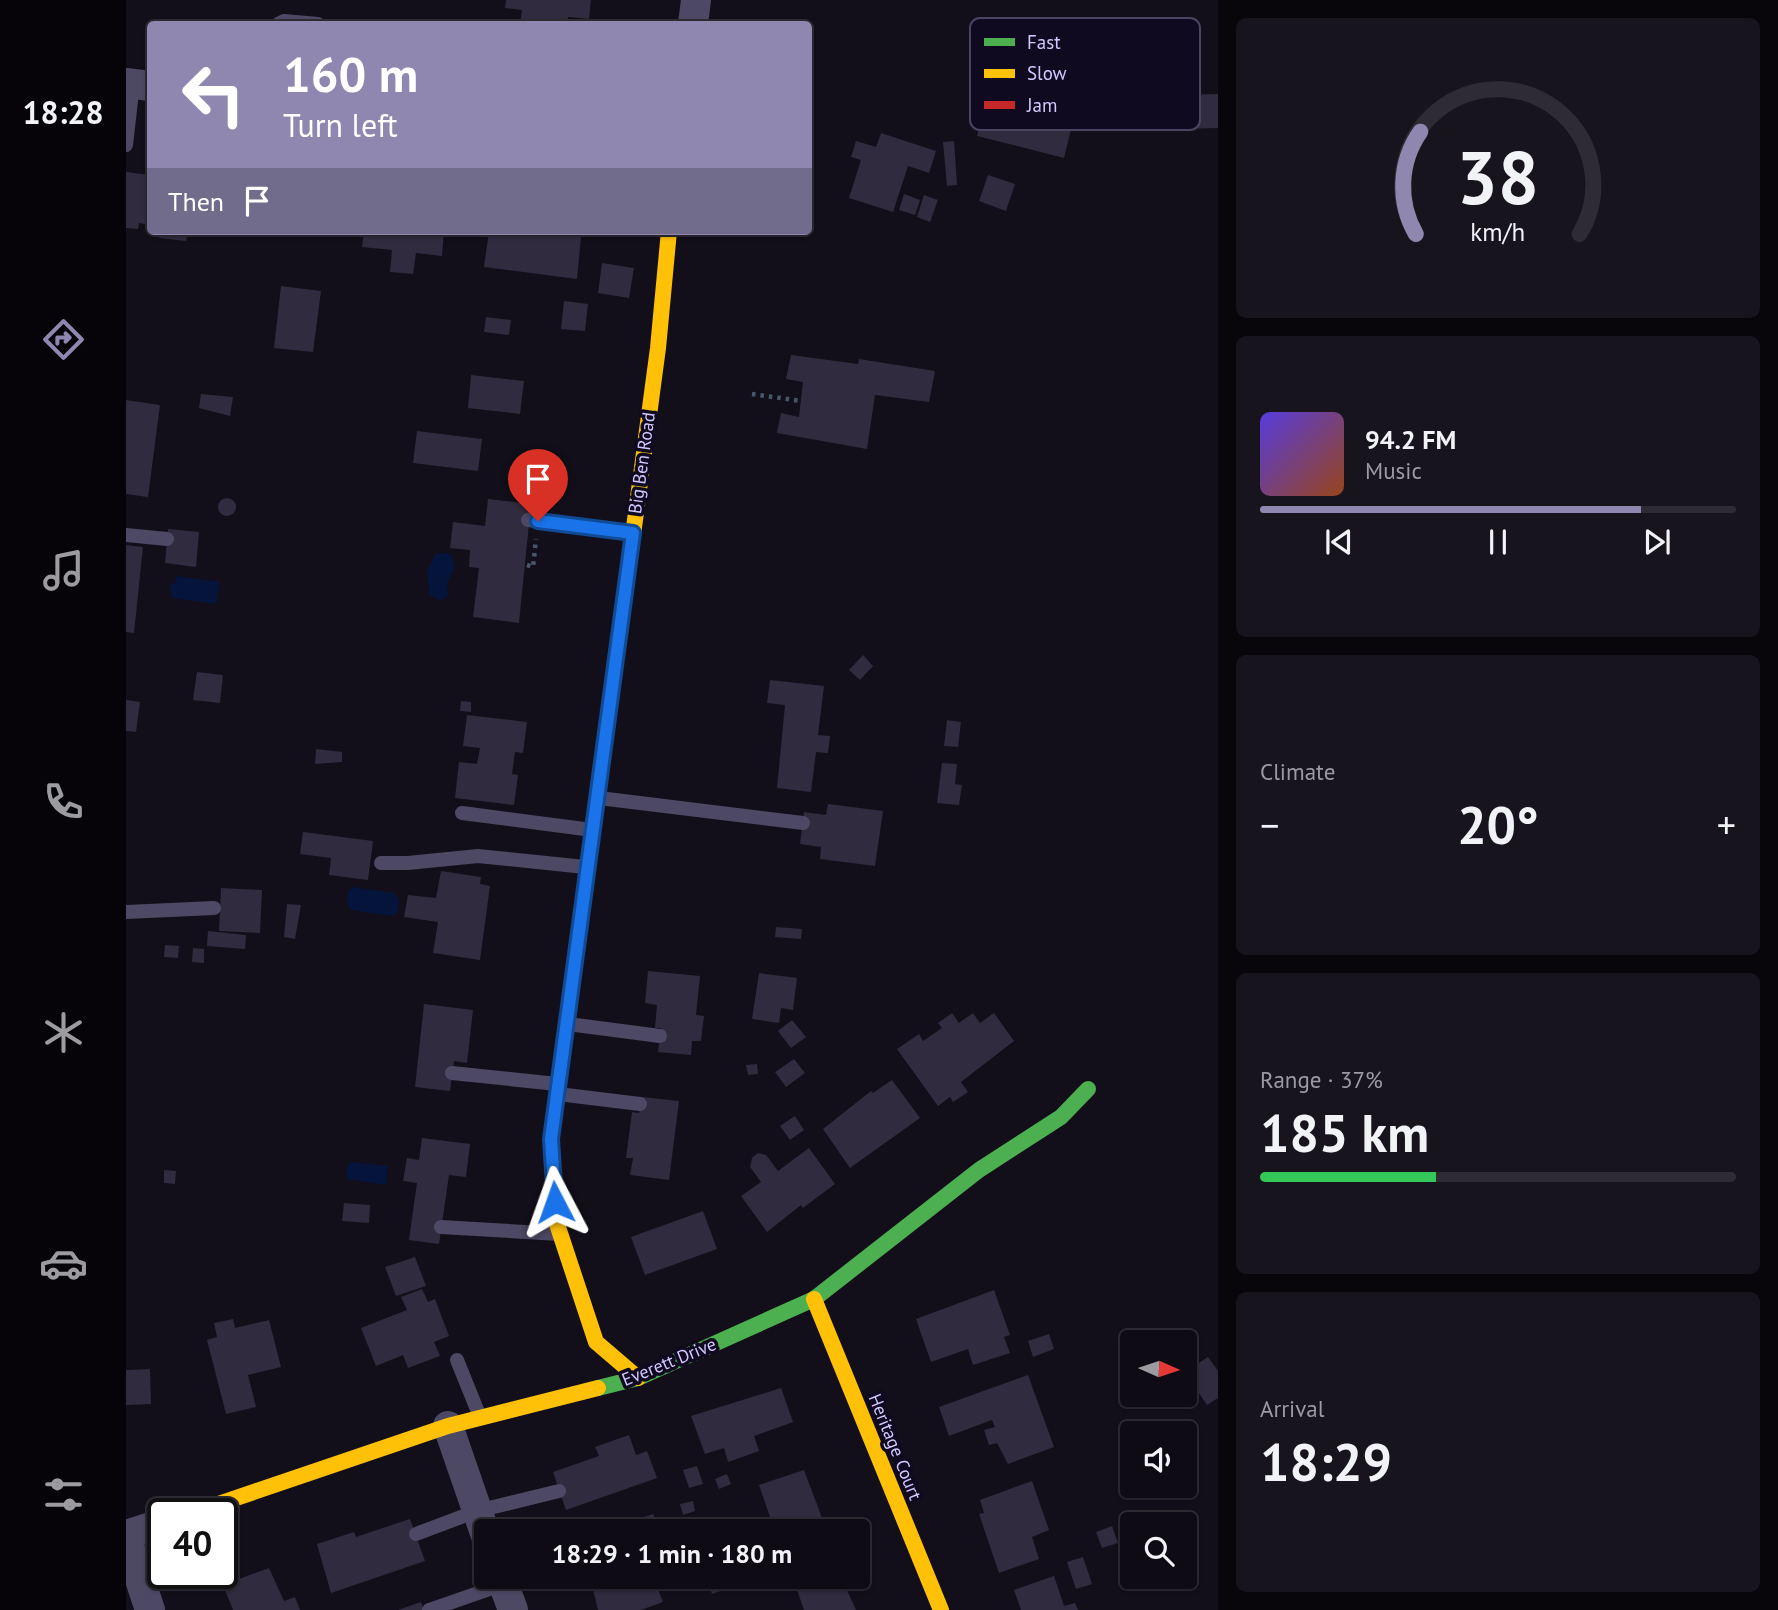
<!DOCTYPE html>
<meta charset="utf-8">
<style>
body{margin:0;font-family:"PT Sans",sans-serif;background:#17141d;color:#f1f3f6;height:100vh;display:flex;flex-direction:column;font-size:26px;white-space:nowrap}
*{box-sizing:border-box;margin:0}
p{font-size:23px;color:#9b9ba0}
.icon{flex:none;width:38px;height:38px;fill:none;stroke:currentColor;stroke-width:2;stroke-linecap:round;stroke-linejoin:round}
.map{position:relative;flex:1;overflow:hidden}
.side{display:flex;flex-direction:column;gap:18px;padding:18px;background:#08060b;width:560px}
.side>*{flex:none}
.hud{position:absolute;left:21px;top:21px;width:665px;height:214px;border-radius:7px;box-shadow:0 2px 5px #0004,0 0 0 2px #2e2b34;background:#8f87af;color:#fff;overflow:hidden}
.needle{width:46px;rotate:93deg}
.fabs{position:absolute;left:994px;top:1330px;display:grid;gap:14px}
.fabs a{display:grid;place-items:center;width:77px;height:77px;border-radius:7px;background:#0e0b14;box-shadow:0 2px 5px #0004,0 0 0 2px #2e2b34;font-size:35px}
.speed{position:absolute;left:21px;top:1498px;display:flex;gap:14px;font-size:35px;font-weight:700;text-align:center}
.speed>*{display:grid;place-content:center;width:91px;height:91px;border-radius:50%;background:#0e0b14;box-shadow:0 2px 5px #0004,0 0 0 2px #2e2b34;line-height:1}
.speed .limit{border:4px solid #111;border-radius:10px;background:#fff;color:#111}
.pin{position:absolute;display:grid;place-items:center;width:60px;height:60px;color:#fff;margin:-72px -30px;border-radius:50% 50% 50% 0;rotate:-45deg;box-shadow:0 0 7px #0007}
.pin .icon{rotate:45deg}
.me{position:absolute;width:77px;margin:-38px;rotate:356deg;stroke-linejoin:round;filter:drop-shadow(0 0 5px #0008)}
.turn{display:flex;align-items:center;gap:24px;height:147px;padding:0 21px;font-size:32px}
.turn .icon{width:91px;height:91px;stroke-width:2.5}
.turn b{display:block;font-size:49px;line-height:60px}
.then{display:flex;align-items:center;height:66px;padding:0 21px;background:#0003;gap:14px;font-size:26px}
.big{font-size:52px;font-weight:700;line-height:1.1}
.side .widget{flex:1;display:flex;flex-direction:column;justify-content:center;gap:10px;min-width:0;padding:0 24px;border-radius:10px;background:#17141d}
.side .dial{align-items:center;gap:0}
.dial svg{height:182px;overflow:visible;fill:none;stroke:#2e2b34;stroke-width:7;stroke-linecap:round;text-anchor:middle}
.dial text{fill:#f1f3f6;stroke:none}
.song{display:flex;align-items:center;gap:21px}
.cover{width:84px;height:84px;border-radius:10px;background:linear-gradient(135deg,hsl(250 70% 55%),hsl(20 70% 35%))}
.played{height:7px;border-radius:4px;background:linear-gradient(90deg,#8f87af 80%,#2e2b34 80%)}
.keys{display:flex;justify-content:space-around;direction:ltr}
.heat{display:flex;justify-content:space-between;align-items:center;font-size:38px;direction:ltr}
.charge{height:10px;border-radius:5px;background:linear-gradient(90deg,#34c759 37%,#2e2b34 0)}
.trip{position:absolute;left:348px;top:1519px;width:396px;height:70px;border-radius:7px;background:#0e0b14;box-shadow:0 2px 5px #0004,0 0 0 2px #2e2b34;font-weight:700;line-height:70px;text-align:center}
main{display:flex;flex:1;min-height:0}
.tab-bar{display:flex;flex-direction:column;width:126px;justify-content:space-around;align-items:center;background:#060408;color:#9b9ba0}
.tab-bar .icon{width:49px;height:49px}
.tab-bar .current{color:#8f87af}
.tab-bar b{font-size:32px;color:#f1f3f6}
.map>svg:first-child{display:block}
.water{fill:#05143b}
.building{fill:#302b3e}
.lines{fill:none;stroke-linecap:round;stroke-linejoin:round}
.path{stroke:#48586a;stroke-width:4.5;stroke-dasharray:3.5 5;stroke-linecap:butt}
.lane{stroke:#4d4965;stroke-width:14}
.street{stroke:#4d4965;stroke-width:30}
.fast{stroke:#4caf50;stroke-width:16}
.slow{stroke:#ffc107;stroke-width:16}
.jam{stroke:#c62828;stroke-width:16}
.route-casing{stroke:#114b97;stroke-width:18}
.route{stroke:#1a73e8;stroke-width:12}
.labels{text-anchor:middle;stroke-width:7;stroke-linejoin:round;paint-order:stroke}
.street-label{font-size:18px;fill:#d3c8ff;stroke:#0f0a1f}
.key{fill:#0f0a1f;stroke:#4a4362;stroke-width:2}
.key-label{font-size:19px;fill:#d3c8ff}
</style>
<main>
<nav class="tab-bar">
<b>18:28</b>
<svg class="icon current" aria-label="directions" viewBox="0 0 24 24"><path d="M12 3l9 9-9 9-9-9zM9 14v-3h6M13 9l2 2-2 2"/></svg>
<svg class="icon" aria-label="music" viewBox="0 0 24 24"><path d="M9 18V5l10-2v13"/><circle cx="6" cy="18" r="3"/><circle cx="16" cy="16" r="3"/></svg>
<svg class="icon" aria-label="phone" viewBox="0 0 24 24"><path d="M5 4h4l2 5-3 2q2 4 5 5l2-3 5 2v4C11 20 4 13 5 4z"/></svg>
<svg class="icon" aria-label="climate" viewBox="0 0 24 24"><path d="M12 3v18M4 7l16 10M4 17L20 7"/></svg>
<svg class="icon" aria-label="car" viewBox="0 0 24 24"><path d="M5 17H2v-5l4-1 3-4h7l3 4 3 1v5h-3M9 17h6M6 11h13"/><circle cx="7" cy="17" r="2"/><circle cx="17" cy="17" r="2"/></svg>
<svg class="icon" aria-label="filters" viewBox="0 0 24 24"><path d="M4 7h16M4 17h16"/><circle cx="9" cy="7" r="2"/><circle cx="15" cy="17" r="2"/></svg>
</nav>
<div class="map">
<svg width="1092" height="1610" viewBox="0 0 1092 1610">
<rect width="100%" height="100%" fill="#120f1a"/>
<g class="water">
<polygon points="321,553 326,556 329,568 321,583 322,596 314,601 303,594 301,572 309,554"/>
<polygon points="50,576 94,582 90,604 46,598 43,586 49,583"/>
<polygon points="227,887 268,893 273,899 272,912 266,916 225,910 221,904 222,892"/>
<polygon points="224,1162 262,1166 260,1185 221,1179 220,1170"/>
</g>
<g class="building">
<polygon points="380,0 465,0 463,19 442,17 441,24 394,24 396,10 379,8"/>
<polygon points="1092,94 1092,128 1054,129 1053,95"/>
<polygon points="859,106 945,129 938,158 851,136"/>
<polygon points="755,133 810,151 803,173 782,166 767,212 723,198 735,160 725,157 730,141 750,147"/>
<polygon points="828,141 831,185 821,186 817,142"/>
<polygon points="0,172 24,175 24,225 13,223 12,229 0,228"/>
<polygon points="862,175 889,184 880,211 853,201"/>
<polygon points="778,194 794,200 789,215 773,210"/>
<polygon points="798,195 812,200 804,222 791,217"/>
<polygon points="34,231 62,231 60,241 33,238"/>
<polygon points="238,231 318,231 316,256 290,253 287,274 264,272 266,250 236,247"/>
<polygon points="363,231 438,231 438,235 455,237 451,279 358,267"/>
<polygon points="476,263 508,268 503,298 472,293"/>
<polygon points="155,286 195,291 187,352 148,348"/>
<polygon points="438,301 462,304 459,331 435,329"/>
<polygon points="360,317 385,320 383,335 358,332"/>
<polygon points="665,355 732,364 733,359 809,371 803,402 749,395 741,449 651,433 655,413 673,417 677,382 660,379"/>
<polygon points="345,375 398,381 394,414 342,408"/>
<polygon points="75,394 107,397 104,416 73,408"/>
<polygon points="0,400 34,405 22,497 0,494"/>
<polygon points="291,431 356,439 352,471 287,463"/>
<circle cx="101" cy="507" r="9"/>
<polygon points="362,499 405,504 393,623 347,617 353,568 343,567 344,550 324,548 327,522 359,526"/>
<polygon points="42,529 73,532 70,567 39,563"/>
<polygon points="0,545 17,547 8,633 0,632"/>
<polygon points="737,655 747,666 734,680 723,670"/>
<polygon points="71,672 97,675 94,703 67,700"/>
<polygon points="644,680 698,686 692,735 704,736 702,753 690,752 685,792 651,788 659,705 641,703"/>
<polygon points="0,700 14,702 10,732 0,731"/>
<polygon points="335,701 345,702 345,712 334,711"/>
<polygon points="341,715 401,722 397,753 389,752 386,774 392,775 388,805 329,798 333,762 351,764 354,748 337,746"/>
<polygon points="821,720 835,722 832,747 818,746"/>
<polygon points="190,749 216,752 216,762 189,764"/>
<polygon points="816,763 831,764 829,784 836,785 833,805 811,803"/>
<polygon points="702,804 757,811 749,866 694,859 695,847 674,844 678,812 700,815"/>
<polygon points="177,832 247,841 242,880 203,875 205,858 174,854"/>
<polygon points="315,871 355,877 354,884 364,886 354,960 307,953 312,922 278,917 282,895 310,898"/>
<polygon points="95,888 136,890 134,933 93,931"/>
<polygon points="161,904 175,905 169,939 158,937"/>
<polygon points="650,927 676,929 675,939 649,937"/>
<polygon points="82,931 120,935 119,949 81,946"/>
<polygon points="39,945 53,946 52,958 38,957"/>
<polygon points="67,948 78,949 78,963 66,962"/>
<polygon points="522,971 574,976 570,1015 578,1016 575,1041 566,1041 565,1055 532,1052 535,1028 529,1028 531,1005 519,1003"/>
<polygon points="633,973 671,978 667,1010 655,1008 653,1023 626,1019"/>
<polygon points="298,1004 347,1010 341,1063 328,1061 324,1091 289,1087"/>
<polygon points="826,1013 833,1023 847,1013 854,1023 868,1013 888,1041 835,1082 842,1092 827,1102 824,1097 812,1106 771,1049 793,1034 797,1041 816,1028 812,1023"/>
<polygon points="666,1020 680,1037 665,1048 652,1031"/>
<polygon points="668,1059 679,1073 660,1087 649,1072"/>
<polygon points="631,1064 632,1074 622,1075 620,1065"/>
<polygon points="766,1080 794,1118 724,1168 697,1129 745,1091 747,1093"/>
<polygon points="516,1097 553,1101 543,1180 504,1175 507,1158 500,1158 506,1112 513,1113"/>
<polygon points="669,1116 678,1130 664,1140 654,1126"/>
<polygon points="296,1138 344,1144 340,1177 323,1175 313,1244 283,1240 291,1183 277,1181 281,1158 293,1160"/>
<polygon points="683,1148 709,1184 677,1208 675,1205 641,1232 615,1196 635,1182 624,1167 626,1158 632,1153 640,1155 652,1171"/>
<polygon points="38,1170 50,1171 49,1184 38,1183"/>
<polygon points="218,1203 244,1205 243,1223 216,1221"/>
<polygon points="577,1211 591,1249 519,1275 505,1237"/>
<polygon points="289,1257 300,1286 270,1296 259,1267"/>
<polygon points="296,1289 302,1302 309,1299 323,1336 308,1342 314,1356 282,1368 277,1355 250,1366 235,1328 281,1310 275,1297"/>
<polygon points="868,1290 884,1335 878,1337 884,1353 847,1365 842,1349 805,1362 790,1319"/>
<polygon points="107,1319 109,1328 143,1320 155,1367 122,1375 130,1407 100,1414 81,1340 91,1337 88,1323"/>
<polygon points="923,1334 928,1349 907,1357 902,1341"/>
<polygon points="1082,1357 1092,1371 1092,1398 1081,1405 1059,1372"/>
<polygon points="24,1369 25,1404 0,1405 0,1370"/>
<polygon points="902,1375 928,1447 882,1464 871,1443 863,1445 858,1430 869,1427 866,1420 823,1436 813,1407"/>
<polygon points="655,1388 667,1422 628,1436 633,1451 602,1462 598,1448 579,1454 565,1416"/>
<polygon points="503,1435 510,1455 521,1451 531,1478 440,1510 427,1472 473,1456 469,1447"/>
<polygon points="571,1466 577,1484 563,1488 557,1470"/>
<polygon points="678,1470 701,1531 649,1531 633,1485"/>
<polygon points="601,1474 605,1484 593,1489 589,1479"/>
<polygon points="906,1481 923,1530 906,1537 913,1559 873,1573 853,1514 858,1513 854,1500"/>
<polygon points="567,1501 569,1511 557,1515 554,1504"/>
<polygon points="527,1514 530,1521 519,1525 516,1518"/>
<polygon points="284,1519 299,1561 205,1593 191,1544 228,1532 230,1537"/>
<polygon points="986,1526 992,1543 976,1548 970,1532"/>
<polygon points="957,1557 966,1584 950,1589 941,1562"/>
<polygon points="143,1568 158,1601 169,1597 174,1610 107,1610 97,1585"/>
<polygon points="928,1576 938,1606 949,1603 952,1610 895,1610 888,1590"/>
<polygon points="464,1577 527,1577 537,1602 515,1610 472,1610"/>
<polygon points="681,1577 715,1577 730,1610 678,1610 668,1581"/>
<polygon points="591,1579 595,1591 586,1594 582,1582"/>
<polygon points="295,1602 298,1610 272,1610"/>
</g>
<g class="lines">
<g class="path">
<polyline points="626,394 675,401"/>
<polyline points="401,565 407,567 410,539"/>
</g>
<g class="lane">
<polyline points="152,24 158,21 192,24"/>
<polyline points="0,145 7,83"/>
<polyline points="402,520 505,533"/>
<polyline points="0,535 41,539"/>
<polyline points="473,798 677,823"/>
<polyline points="336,813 466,830"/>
<polyline points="255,863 282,863 352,856 459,867"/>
<polyline points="0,912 88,908"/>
<polyline points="442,1024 534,1036"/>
<polyline points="326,1073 431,1084"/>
<polyline points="432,1094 514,1104"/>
<polyline points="315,1227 433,1234"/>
<polyline points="331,1360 354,1417"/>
<polyline points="290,1534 351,1511 433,1491"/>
<polyline points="303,1610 378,1584"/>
</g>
<g class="street">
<polyline points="567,24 570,0"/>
<polyline points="0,83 24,86"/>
<polyline points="322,1426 360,1536"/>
<polyline points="0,1535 37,1523"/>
<polyline points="0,1537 24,1610"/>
<polyline points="375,1577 387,1610"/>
</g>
<polyline class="fast" points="472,1388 512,1378 688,1299 853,1170 935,1117 962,1089"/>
<g class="slow">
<polyline points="498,602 532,348 543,231"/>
<polyline points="458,896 425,1139 431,1224 470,1342 512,1378"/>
<polyline points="688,1299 815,1610"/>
<polyline points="63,1514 322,1426 472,1388"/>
</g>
<polyline class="jam" points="458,896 498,602"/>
</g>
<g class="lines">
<defs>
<polyline id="route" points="412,521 507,533 425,1139 429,1202"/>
</defs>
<use href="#route" class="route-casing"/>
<use href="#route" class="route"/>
</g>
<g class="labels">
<g class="street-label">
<text transform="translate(516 463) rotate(-82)" y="6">Big Ben Road</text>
<text transform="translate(543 1362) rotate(-22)" y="6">Everett Drive</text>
<text transform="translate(769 1447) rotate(68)" y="6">Heritage Court</text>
</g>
</g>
<rect x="844" y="18" width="230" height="112" rx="10" class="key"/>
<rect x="858" y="38" width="31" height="8" fill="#4caf50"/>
<rect x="858" y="69" width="31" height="9" fill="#ffc107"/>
<rect x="858" y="101" width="31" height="8" fill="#c62828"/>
<g class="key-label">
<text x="901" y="49">Fast</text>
<text x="901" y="80">Slow</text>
<text x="901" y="112">Jam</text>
</g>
</svg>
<div class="fabs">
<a><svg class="needle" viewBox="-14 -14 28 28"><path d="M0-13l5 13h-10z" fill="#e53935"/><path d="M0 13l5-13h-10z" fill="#9b9ba0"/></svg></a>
<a><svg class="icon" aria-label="sound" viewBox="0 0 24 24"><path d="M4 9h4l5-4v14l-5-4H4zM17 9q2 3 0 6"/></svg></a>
<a><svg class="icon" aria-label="search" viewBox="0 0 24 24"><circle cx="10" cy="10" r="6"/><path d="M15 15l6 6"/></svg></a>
</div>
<div class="speed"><div class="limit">40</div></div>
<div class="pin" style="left:412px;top:521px;background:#d93025"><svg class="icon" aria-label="arrive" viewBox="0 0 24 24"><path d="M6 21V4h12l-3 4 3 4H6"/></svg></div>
<svg class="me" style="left:429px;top:1202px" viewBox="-20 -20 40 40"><path d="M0-17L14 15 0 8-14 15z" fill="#1a73e8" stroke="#fff" stroke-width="4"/></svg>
<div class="trip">18:29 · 1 min · 180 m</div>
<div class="hud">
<div class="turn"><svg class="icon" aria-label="left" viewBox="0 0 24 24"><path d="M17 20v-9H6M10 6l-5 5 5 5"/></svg><div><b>160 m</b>Turn left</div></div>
<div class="then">Then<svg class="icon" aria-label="arrive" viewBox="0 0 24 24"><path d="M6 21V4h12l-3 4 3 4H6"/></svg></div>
</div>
</div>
<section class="side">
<div class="widget dial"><svg viewBox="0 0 100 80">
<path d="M14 69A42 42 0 1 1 86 69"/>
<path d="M14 69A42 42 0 0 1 16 24" stroke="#8f87af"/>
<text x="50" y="56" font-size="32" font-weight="700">38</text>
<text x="50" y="72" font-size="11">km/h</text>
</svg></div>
<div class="widget">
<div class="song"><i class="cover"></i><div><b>94.2 FM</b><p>Music</p></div></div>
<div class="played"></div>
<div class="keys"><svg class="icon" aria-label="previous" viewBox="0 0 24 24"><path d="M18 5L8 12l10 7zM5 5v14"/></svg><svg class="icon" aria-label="pause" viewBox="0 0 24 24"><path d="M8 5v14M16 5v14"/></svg><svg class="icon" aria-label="next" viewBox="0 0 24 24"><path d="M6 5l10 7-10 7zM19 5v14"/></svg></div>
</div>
<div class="widget"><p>Climate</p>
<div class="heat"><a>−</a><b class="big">20°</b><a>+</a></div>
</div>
<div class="widget"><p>Range · 37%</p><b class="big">185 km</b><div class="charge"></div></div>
<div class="widget"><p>Arrival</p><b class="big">18:29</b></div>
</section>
</main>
